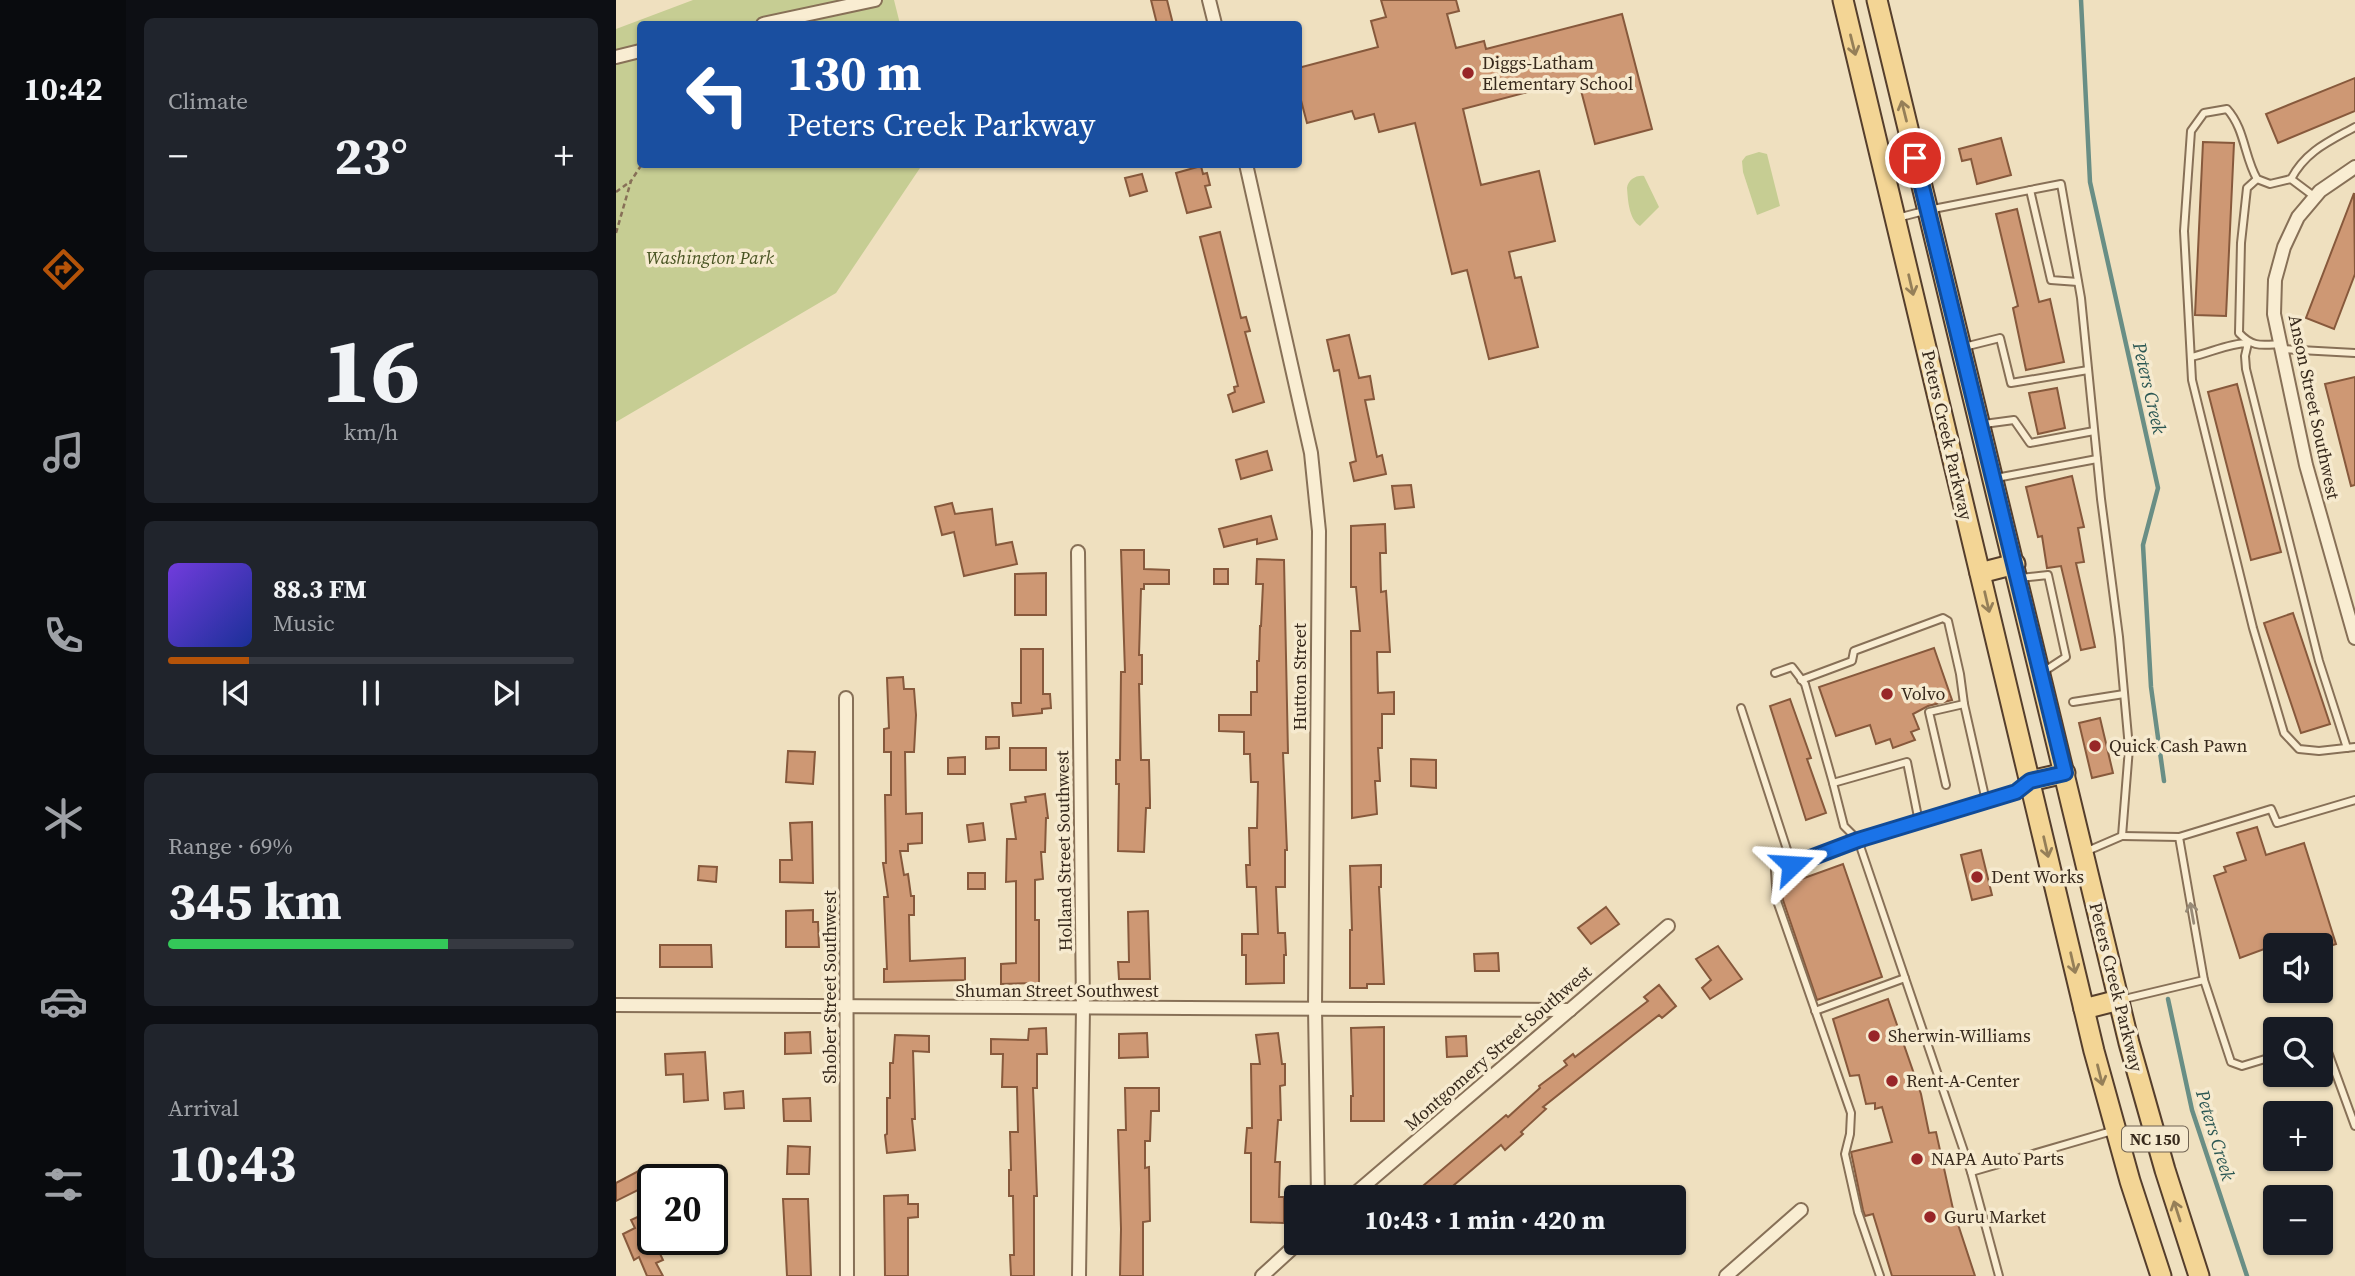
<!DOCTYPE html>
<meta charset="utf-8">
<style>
body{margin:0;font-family:"Source Serif 4",serif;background:#20242c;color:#f1f3f6;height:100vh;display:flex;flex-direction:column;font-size:26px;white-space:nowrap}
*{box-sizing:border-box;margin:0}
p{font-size:23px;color:#9ea1a6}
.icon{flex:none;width:38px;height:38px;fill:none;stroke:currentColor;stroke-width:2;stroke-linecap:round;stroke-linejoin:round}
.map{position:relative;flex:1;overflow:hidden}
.drawer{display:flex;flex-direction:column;gap:18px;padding:18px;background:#0d0f14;width:490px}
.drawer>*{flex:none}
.top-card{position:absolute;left:21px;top:21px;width:665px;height:147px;border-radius:7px;box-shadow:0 2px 5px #0004;background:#1a4fa0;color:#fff;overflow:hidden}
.buttons{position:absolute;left:1647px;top:933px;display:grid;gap:14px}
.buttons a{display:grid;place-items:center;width:70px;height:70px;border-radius:7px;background:#171b24;box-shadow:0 2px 5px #0004;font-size:35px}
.speed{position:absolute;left:21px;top:1164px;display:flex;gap:14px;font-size:35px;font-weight:700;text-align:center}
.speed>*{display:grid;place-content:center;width:91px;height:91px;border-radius:50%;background:#171b24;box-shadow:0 2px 5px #0004;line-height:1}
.speed .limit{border:4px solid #111;border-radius:10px;background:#fff;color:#111}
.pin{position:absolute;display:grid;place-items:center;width:60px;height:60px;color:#fff;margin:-30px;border:4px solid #fff;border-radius:50%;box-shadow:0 2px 7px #0007}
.me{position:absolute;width:77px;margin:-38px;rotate:70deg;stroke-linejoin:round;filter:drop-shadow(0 0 5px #0008)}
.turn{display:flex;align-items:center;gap:24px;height:147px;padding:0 35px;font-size:32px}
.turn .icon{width:91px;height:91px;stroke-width:2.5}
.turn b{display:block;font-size:49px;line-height:60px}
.big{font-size:52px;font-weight:700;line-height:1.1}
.drawer .widget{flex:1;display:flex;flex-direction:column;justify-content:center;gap:10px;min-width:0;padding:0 24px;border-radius:10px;background:#20242c}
.drawer .dial{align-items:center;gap:0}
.dial b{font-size:91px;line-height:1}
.song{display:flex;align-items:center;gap:21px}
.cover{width:84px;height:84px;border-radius:10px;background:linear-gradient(135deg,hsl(260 70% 55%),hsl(230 70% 35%))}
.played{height:7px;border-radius:4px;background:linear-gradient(90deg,#b45309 20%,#363941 20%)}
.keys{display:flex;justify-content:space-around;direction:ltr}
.heat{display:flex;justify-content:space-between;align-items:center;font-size:38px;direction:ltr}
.charge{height:10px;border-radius:5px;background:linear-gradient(90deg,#34c759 69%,#363941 0)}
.trip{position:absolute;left:668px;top:1185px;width:402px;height:70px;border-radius:7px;background:#171b24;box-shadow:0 2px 5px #0004;font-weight:700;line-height:70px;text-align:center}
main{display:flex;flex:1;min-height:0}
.tab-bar{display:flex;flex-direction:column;width:126px;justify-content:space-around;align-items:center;background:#090b0e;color:#9ea1a6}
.tab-bar .icon{width:49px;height:49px}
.tab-bar .on{color:#b45309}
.tab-bar b{font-size:32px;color:#f1f3f6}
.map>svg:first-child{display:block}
.green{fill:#c6cd93}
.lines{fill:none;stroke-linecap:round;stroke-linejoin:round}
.stream{stroke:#698e85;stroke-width:4.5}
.building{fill:#ce9874;stroke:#87593c;stroke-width:2}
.service-casing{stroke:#877057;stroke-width:10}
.minor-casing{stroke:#877057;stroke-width:16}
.primary-casing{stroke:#553e2c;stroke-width:23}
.path{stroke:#877057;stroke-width:2.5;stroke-dasharray:5 3.5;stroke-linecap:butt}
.service{stroke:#f9edd2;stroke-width:6}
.minor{stroke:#f9edd2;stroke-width:12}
.primary{stroke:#f3d595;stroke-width:19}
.oneway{stroke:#957f58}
.oneway2{stroke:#988b77}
.route-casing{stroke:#114b97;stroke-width:18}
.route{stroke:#1a73e8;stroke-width:12}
.poi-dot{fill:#982628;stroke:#f6eacf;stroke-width:2.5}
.labels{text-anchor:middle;stroke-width:7;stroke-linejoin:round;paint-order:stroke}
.shield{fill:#f6eacf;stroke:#706352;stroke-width:2}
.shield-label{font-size:16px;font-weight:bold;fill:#37291c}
.poi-label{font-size:18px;fill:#37291c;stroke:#f6eacf;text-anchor:start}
.park-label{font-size:18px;font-style:italic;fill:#485322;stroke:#f6eacf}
.street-label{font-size:18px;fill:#37291c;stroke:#f6eacf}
.water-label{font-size:19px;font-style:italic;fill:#2b5753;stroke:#f6eacf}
</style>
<main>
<nav class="tab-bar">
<b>10:42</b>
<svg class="icon on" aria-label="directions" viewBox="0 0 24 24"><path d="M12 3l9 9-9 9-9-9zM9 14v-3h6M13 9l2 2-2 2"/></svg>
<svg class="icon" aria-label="music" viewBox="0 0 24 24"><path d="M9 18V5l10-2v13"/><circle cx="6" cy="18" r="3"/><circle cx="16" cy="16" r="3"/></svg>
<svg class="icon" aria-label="phone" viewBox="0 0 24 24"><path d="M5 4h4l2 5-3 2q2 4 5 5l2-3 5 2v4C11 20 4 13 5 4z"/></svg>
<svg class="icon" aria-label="climate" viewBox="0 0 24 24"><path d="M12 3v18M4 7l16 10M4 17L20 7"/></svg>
<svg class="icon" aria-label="car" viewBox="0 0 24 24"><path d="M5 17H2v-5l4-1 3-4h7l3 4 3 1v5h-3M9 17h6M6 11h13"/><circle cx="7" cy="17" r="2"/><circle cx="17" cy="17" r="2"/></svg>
<svg class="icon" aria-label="filters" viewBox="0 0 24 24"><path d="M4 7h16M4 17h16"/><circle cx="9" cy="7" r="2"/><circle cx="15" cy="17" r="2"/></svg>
</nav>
<section class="drawer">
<div class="widget"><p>Climate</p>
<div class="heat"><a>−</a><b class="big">23°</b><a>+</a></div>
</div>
<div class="widget dial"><b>16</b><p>km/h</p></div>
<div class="widget">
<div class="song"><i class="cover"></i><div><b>88.3 FM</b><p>Music</p></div></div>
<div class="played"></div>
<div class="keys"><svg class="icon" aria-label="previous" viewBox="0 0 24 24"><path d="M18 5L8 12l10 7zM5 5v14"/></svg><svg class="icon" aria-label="pause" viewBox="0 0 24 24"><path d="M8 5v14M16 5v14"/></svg><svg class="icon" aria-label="next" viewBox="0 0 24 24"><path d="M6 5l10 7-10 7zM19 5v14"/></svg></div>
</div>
<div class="widget"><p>Range · 69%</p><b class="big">345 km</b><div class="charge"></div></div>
<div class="widget"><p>Arrival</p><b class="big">10:43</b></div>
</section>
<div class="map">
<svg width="1739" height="1276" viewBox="0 0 1739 1276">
<rect width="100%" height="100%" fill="#efe0bf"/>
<g class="green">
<polygon points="77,0 278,0 284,24 24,24 24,164 306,165 220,293 0,422 0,29"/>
<polygon points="1143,152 1151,154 1164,206 1141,215 1127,172 1126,161 1130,156"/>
<path d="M1028 176 1043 207 1024 226C1013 219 1012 201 1011 188 1012 180 1020 175 1028 176Z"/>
</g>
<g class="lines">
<g class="stream">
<polyline points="1465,0 1474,182 1542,488 1527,545 1535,687 1548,781"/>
<polyline points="1552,999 1576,1110 1631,1276"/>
</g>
</g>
<g class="building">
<polygon points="535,0 551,0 557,24 541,24"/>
<polygon points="765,0 840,0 843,11 831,14 840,48 868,41 870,49 1006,14 1036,129 979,144 962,79 847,109 865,185 923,171 939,241 893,252 899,278 905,277 922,347 873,359 851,270 836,274 799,123 763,132 758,114 739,119 736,111 691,123 682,89 682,68 762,47 755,21 770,17"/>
<polygon points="1739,78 1739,111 1662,143 1650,114"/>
<polygon points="1385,138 1395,175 1361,184 1355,159 1346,161 1343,149"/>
<polygon points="1587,142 1618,143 1610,316 1579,315"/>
<polygon points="585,166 587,174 591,173 594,185 589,186 595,207 571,213 560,173"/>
<polygon points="526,174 531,191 514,196 509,178"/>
<polygon points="1738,193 1739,274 1718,329 1690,318"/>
<polygon points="1401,209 1423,302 1434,299 1448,362 1410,370 1397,308 1402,306 1380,214"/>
<polygon points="604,232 625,318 630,317 634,331 629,332 648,402 617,412 612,395 619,392 618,387 622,386 584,237"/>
<polygon points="733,335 743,378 754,376 758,399 749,400 761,457 766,455 770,474 738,481 734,463 740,461 723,370 718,371 711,340"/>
<polygon points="1739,377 1739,485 1735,486 1709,384"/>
<polygon points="1621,384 1665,552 1635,560 1592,392"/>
<polygon points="1441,388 1449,428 1422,434 1413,393"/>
<polygon points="651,451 656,470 625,479 620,460"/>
<polygon points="1456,476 1468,527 1462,528 1468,562 1460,563 1479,647 1465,650 1445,566 1431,568 1426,536 1422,537 1410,487"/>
<polygon points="795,485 798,507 779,509 776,486"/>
<polygon points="336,503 339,514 376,509 380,545 396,542 401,564 348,576 338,532 326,535 319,507"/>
<polygon points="655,516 661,539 641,544 641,539 608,547 603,529"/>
<polygon points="769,524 770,553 764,553 765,592 770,591 774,652 761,652 762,693 778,692 778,714 766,714 766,748 762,748 764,781 759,781 761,814 736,818 735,631 744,631 740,587 735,587 735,526"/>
<polygon points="505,550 528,550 528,569 553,570 553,584 528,584 528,589 525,589 523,655 526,655 526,684 523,684 525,760 533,760 534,801 534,808 530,808 528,852 502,851 503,784 500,784 500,760 504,760 505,672 509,672"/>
<polygon points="641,559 668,560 672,753 667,753 671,850 669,850 669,887 660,887 662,933 669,933 670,955 668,955 668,983 630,984 630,955 626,955 626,934 642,934 640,887 631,887 630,865 634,865 633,828 641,828 642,782 635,782 634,754 628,754 628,732 603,731 603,715 635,715 635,692 641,692 641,661 643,661 644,626 645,626 647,584 640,584"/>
<rect x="598" y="569" width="14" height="15"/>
<polygon points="430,573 430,615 399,615 399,574"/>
<polygon points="1677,613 1714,724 1685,733 1648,623"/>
<polygon points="1318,648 1336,700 1312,706 1297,714 1303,729 1295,732 1299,740 1277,748 1274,739 1260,744 1254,725 1220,736 1203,687"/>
<polygon points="405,649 427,649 427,694 434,694 435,708 426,709 426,713 397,716 396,703 405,703"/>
<polygon points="287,677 288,689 298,689 300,715 298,752 289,752 290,814 306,813 306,843 292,844 292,851 284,851 288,875 292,874 295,896 298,896 298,915 293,915 294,961 349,958 349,980 268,982 268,969 271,969 268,897 272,897 267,863 270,863 269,795 275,795 275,752 268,752 268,729 273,728 271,678"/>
<polygon points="1174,699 1195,758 1191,759 1210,813 1190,820 1154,706"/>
<polygon points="1484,718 1497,773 1476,778 1463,723"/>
<polygon points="370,737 383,737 383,748 370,749"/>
<rect x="394" y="748" width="36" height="22"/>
<polygon points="172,751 199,752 197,784 170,782"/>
<polygon points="349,757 349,774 332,774 332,758"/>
<polygon points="795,759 820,760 820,788 795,786"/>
<polygon points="429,794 432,818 430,818 429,852 425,852 427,879 419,880 419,920 423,920 423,983 385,984 385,964 400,963 400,881 390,882 391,839 400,839 395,804 410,802 409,797"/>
<polygon points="196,822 197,883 164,882 164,860 176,860 174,823"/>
<polygon points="367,823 369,840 353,842 351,825"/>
<polygon points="1641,827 1650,855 1688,843 1720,944 1704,949 1704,945 1659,945 1624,958 1598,876 1610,872 1608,867 1630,860 1621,833"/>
<polygon points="1365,850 1376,895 1356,900 1345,855"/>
<polygon points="1227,864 1266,977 1201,1000 1167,900 1166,886"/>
<polygon points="765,865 765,887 763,887 768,984 751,984 751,988 734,988 734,930 736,930 734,866"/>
<polygon points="83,866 101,867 100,882 82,880"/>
<rect x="352" y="873" width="17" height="16"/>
<polygon points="990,907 1003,924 975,944 962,928"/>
<polygon points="197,910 197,922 202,922 203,947 170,947 170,911"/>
<polygon points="532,911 534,979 503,979 502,962 513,962 512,912"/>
<polygon points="44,945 95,945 96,967 44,967"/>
<polygon points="1102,946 1126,979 1094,999 1086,988 1095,980 1080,959"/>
<polygon points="882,953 883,971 859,971 858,954"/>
<polygon points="1043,985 1060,1006 1046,1018 1043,1015 1016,1036 927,1107 930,1109 905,1132 907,1134 889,1150 885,1145 824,1197 794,1197 890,1115 892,1117 924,1088 923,1086 951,1065 948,1061 957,1054 959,1057 1032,1001 1028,997"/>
<polygon points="1272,999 1305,1094 1313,1133 1320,1132 1337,1209 1359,1276 1276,1276 1257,1214 1249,1216 1247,1210 1235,1152 1276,1142 1266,1107 1259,1109 1259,1103 1250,1104 1243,1075 1234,1076 1217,1019"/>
<polygon points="768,1027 768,1121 735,1121 735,1096 737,1096 735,1028"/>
<polygon points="430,1028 431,1054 421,1054 421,1088 417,1088 421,1196 418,1196 418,1276 395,1276 394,1255 398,1255 397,1196 393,1196 393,1170 395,1170 394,1132 402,1132 401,1087 386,1087 387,1054 375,1054 375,1039 412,1040 413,1029"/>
<polygon points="194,1032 195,1053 169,1054 169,1033"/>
<polygon points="531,1033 532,1057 503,1058 503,1034"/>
<polygon points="662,1033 666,1064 669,1064 669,1085 664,1086 665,1120 662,1120 659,1162 664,1162 663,1197 668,1197 668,1223 635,1222 635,1153 629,1153 631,1128 636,1128 635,1064 644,1064 640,1035"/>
<polygon points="279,1035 313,1036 313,1052 297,1051 299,1119 296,1119 299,1150 271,1153 269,1135 271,1134 271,1098 274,1098 274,1063 277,1063"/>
<polygon points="850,1036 851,1056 831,1057 830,1037"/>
<polygon points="89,1052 92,1100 68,1102 67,1074 50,1075 49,1054"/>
<polygon points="509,1088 543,1088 543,1111 535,1111 534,1141 529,1141 529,1168 533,1167 534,1221 527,1222 527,1276 504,1276 505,1229 502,1130 510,1130"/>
<polygon points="127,1091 128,1108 109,1109 108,1093"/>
<polygon points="194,1098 195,1121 168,1121 167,1099"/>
<polygon points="172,1146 194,1147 193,1174 171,1174"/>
<polygon points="28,1168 36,1183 0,1201 0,1183"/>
<polygon points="292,1195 292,1204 302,1204 302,1217 292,1218 292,1276 269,1276 268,1196"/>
<polygon points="167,1199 192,1199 195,1276 171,1276"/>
<polygon points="32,1212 37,1223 37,1239 47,1260 40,1263 47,1276 31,1276 23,1257 18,1260 7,1234 19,1228 15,1220"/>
</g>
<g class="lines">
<defs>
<g id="service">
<path d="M1641 179 1631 188 1625 243 1623 333C1637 348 1646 345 1665 344"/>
<path d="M1675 179C1690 151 1712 142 1739 127"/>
<polyline points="1414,190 1435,280 1462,282"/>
<path d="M1699 197 1675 179 1654 184 1641 179C1628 156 1629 129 1611 109L1588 113 1575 131 1568 231 1576 380 1637 628 1668 733 1683 749 1703 751 1739 747"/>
<polyline points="1281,218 1312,210 1445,184 1465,298 1485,499 1503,637 1513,748 1506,836 1469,852"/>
<polyline points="1348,347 1384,338 1395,383 1472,370"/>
<polyline points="1666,349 1739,353"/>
<path d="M1575 357C1594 353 1613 343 1632 343L1629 356 1630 369 1703 661 1731 748"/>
<polyline points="1368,424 1398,420 1414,443 1478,431"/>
<polyline points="1380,478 1481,459"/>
<polyline points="1404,578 1432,575 1450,657 1427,672"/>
<polyline points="1159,673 1176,667 1189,684 1217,783"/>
<polyline points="1185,680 1236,661 1238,651 1327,618 1332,621 1344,674 1348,704"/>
<polyline points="1457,702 1508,694"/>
<polyline points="1125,708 1176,865"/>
<polyline points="1410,784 1400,792 1242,840 1355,1172 1496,1131"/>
<polyline points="1330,785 1313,712 1348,704 1370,801"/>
<polyline points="1506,836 1563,837 1655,809 1661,823 1739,800"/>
<polyline points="1563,837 1588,980 1615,1062 1626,1066 1659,1056"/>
<polyline points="1504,1000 1588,980"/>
<polyline points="1199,1011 1289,978"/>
<polyline points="1704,1042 1708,1041 1739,1126"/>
<polyline points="1355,1172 1383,1276"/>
<polyline points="1264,1276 1242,1212 1229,1154 1234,1134 1235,1113 1161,901 1159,871 1242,840 1228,826 1217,783 1291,762 1303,822"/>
</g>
<g id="minor">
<polyline points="593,0 599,24"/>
<polyline points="147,24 259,0"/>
<polyline points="0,57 24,51"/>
<polyline points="630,164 695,453 703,531 699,1008 702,1197"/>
<polyline points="1739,167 1704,191 1682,217 1668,247 1659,280 1658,314 1690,465 1739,638"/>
<polyline points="462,552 467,1008 463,1276"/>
<polyline points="230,698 231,1276"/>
<polyline points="0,1005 954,1010"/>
<polyline points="735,1197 1052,926"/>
<polyline points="646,1276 683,1242"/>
<polyline points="1110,1276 1185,1210"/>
</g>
<g id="primary">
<polyline points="1227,0 1478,1051 1514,1181 1545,1276"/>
<polyline points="1261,0 1513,1043 1549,1170 1583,1276"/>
<polyline points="1364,573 1399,564"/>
<polyline points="1414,781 1449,773"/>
<polyline points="1468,1009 1503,1000"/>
</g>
</defs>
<use href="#service" class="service-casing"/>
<use href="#minor" class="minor-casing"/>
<use href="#primary" class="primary-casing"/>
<g class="path">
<polyline points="0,192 15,181"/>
<polyline points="0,233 15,181 26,164"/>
</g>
<use href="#service" class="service"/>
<use href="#minor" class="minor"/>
<use href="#primary" class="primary"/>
</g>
<defs><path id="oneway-shaft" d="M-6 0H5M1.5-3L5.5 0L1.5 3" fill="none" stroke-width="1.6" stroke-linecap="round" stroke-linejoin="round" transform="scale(1.75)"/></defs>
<g class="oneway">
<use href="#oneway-shaft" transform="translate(1237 45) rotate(76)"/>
<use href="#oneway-shaft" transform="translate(1288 111) rotate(-104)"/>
<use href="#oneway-shaft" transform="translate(1295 285) rotate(77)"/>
<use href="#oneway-shaft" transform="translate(1371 602) rotate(77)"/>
<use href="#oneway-shaft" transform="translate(1430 847) rotate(77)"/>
<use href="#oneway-shaft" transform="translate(1457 963) rotate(77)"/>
<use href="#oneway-shaft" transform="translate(1484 1075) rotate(76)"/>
<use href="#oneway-shaft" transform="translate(1561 1211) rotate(-108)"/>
</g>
<use class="oneway2" href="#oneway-shaft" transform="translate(1576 913) rotate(-100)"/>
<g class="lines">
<defs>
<polyline id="route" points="1176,865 1242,840 1400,792 1414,781 1449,773 1299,158"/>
</defs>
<use href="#route" class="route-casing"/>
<use href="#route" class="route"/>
</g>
<g class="poi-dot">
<circle cx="852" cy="73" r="7"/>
<circle cx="1271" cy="694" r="7"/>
<circle cx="1479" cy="746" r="7"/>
<circle cx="1361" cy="877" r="7"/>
<circle cx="1258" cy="1036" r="7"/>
<circle cx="1276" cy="1081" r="7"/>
<circle cx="1301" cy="1159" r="7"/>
<circle cx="1314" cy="1217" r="7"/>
</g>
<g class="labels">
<rect class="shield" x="1506" y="1126.5" width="66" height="25" rx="5"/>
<g class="shield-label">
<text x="1539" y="1145">NC 150</text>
</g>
<g class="poi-label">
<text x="866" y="69">Diggs-Latham<tspan x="866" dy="21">Elementary School</tspan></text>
<text x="1285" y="700">Volvo</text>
<text x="1493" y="752">Quick Cash Pawn</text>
<text x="1375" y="883">Dent Works</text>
<text x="1272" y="1042">Sherwin-Williams</text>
<text x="1290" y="1087">Rent-A-Center</text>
<text x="1315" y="1165">NAPA Auto Parts</text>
<text x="1328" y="1223">Guru Market</text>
</g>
<g class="park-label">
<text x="94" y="264">Washington Park</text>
</g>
<g class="street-label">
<text transform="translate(1698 407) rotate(78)" y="6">Anson Street Southwest</text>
<text transform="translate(1331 435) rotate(77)" y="6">Peters Creek Parkway</text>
<text transform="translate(684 677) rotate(-90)" y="6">Hutton Street</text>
<text transform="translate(448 851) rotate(-91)" y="6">Holland Street Southwest</text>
<text transform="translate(214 987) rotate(-90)" y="6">Shober Street Southwest</text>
<text transform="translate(1500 987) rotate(76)" y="6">Peters Creek Parkway</text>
<text x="441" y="997">Shuman Street Southwest</text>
<text transform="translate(882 1048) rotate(-41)" y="6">Montgomery Street Southwest</text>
</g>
<g class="water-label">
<text transform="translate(1534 388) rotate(77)" y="7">Peters Creek</text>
<text transform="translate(1600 1135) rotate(73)" y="7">Peters Creek</text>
</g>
</g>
</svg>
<div class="buttons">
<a><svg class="icon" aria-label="sound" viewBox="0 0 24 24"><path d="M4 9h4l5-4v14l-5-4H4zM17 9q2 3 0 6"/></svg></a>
<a><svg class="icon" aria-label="search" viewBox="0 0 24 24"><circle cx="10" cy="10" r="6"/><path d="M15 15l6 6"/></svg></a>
<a>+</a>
<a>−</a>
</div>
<div class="speed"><div class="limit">20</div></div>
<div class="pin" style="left:1299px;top:158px;background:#d93025"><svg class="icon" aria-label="arrive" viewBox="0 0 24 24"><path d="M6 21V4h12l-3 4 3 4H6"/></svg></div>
<svg class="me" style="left:1176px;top:865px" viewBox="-20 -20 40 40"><path d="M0-17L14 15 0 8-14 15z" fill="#1a73e8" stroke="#fff" stroke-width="4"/></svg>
<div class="trip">10:43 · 1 min · 420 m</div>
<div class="top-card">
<div class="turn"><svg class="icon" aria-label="left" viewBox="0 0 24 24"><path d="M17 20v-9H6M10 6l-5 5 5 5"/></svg><div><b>130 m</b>Peters Creek Parkway</div></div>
</div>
</div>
</main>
